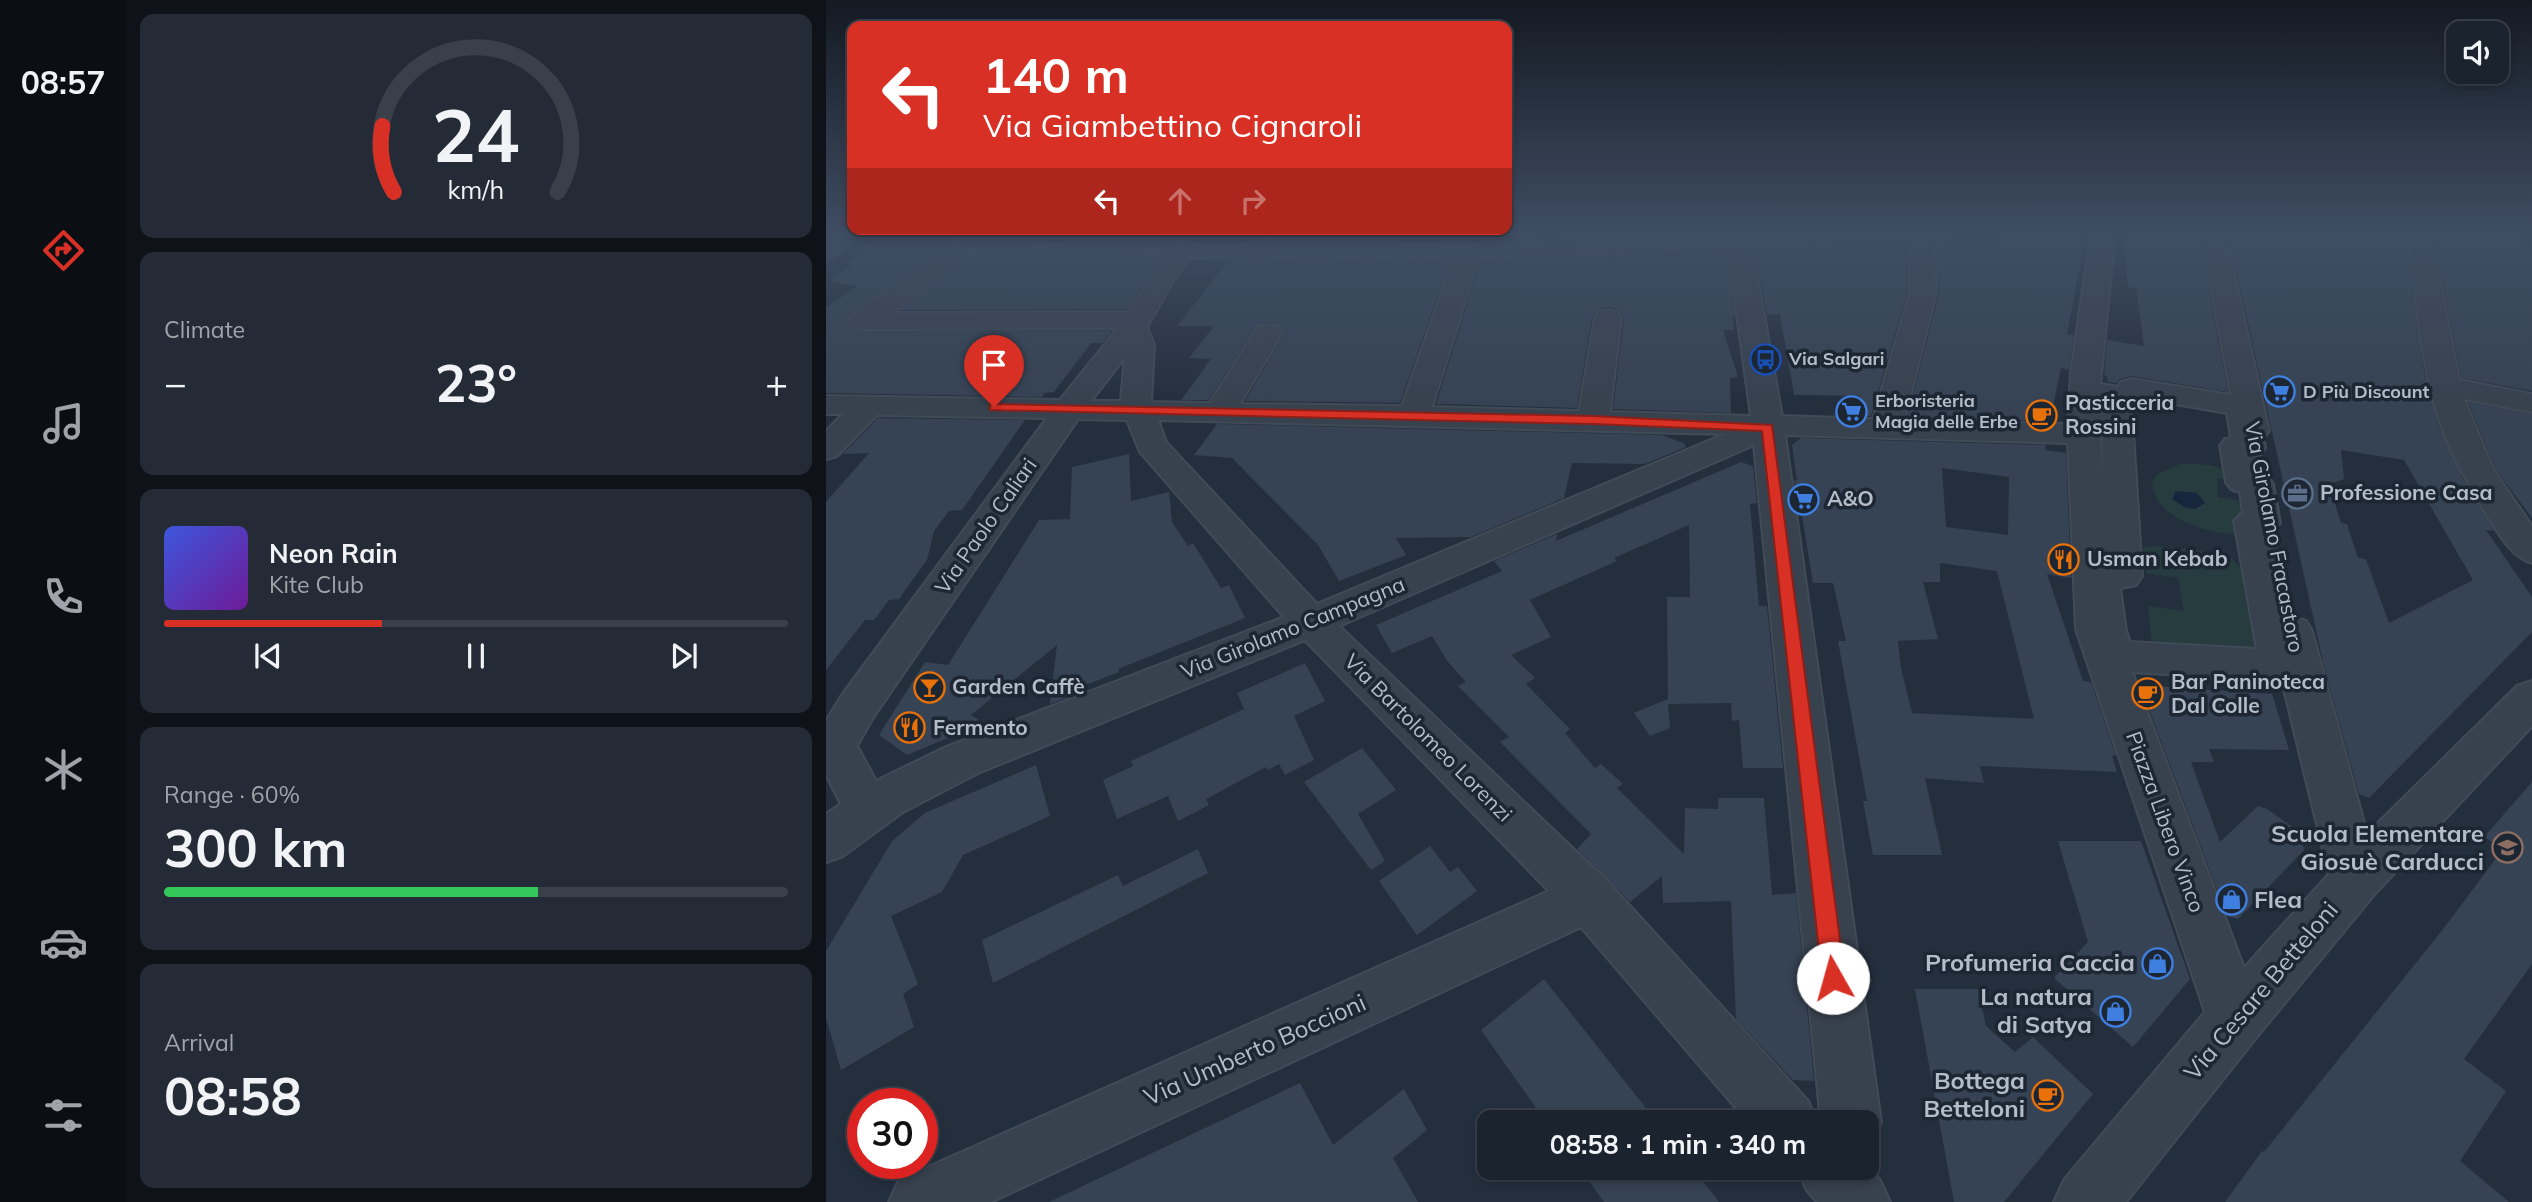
<!DOCTYPE html>
<meta charset="utf-8">
<style>
body{margin:0;font-family:Mulish,sans-serif;background:#242b36;color:#f1f3f6;height:100vh;display:flex;flex-direction:column;font-size:26px;white-space:nowrap}
*{box-sizing:border-box;margin:0}
p{font-size:23px;color:#a0a4aa}
.icon{flex:none;width:38px;height:38px;fill:none;stroke:currentColor;stroke-width:2;stroke-linecap:round;stroke-linejoin:round}
.map{position:relative;flex:1;overflow:hidden}
.details{display:flex;flex-direction:column;gap:14px;padding:14px;background:#0f1319;width:700px}
.details>*{flex:none}
.hud{position:absolute;left:21px;top:21px;width:665px;height:214px;border-radius:14px;box-shadow:0 4px 10px #0003,0 0 0 2px #39404a;background:#d93025;color:#fff;overflow:hidden}
.buttons{position:absolute;left:1620px;top:21px;display:grid;gap:14px}
.buttons a{display:grid;place-items:center;width:63px;height:63px;border-radius:14px;background:#1b232e;box-shadow:0 4px 10px #0003,0 0 0 2px #39404a;font-size:35px}
.speed{position:absolute;left:21px;top:1088px;display:flex;gap:14px;font-size:35px;font-weight:700;text-align:center}
.speed>*{display:grid;place-content:center;width:91px;height:91px;border-radius:50%;background:#1b232e;box-shadow:0 4px 10px #0003,0 0 0 2px #39404a;line-height:1}
.speed .limit{border:10px solid #d22;background:#fff;color:#111}
.pin{position:absolute;display:grid;place-items:center;width:60px;height:60px;color:#fff;margin:-72px -30px;border-radius:50% 50% 50% 0;rotate:-45deg;box-shadow:0 0 7px #0007}
.pin .icon{rotate:45deg}
.me{position:absolute;width:77px;margin:-38px;rotate:353deg;stroke-linejoin:round;filter:drop-shadow(0 0 5px #0008)}
.turn{display:flex;align-items:center;gap:24px;height:147px;padding:0 21px;font-size:32px}
.turn .icon{width:91px;height:91px;stroke-width:2.5}
.turn b{display:block;font-size:49px;line-height:60px}
.lanes{display:flex;align-items:center;height:66px;padding:0 21px;background:#0003;justify-content:center;gap:35px;direction:ltr}
.lanes .off{opacity:.35}
.big{font-size:52px;font-weight:700;line-height:1.1}
.details .widget{flex:1;display:flex;flex-direction:column;justify-content:center;gap:10px;min-width:0;padding:0 24px;border-radius:14px;background:#242b36}
.details .dial{align-items:center;gap:0}
.dial svg{height:182px;overflow:visible;fill:none;stroke:#39404a;stroke-width:7;stroke-linecap:round;text-anchor:middle}
.dial text{fill:#f1f3f6;stroke:none}
.song{display:flex;align-items:center;gap:21px}
.cover{width:84px;height:84px;border-radius:10px;background:linear-gradient(135deg,hsl(230 70% 55%),hsl(280 70% 35%))}
.played{height:7px;border-radius:4px;background:linear-gradient(90deg,#d93025 35%,#39404a 35%)}
.keys{display:flex;justify-content:space-around;direction:ltr}
.heat{display:flex;justify-content:space-between;align-items:center;font-size:38px;direction:ltr}
.charge{height:10px;border-radius:5px;background:linear-gradient(90deg,#34c759 60%,#39404a 0)}
.trip{position:absolute;left:651px;top:1110px;width:402px;height:70px;border-radius:14px;background:#1b232e;box-shadow:0 4px 10px #0003,0 0 0 2px #39404a;font-weight:700;line-height:70px;text-align:center}
main{display:flex;flex:1;min-height:0}
.menu{display:flex;flex-direction:column;width:126px;justify-content:space-around;align-items:center;background:#0b0e12;color:#a0a4aa}
.menu .icon{width:49px;height:49px}
.menu .current{color:#d93025}
.menu b{font-size:32px;color:#f1f3f6}
.map>svg:first-child{display:block}
.green{fill:#263c3f}
.water{fill:#17263c}
.building{fill:#364354;fill-rule:evenodd}
.lines{fill:none;stroke-linecap:round;stroke-linejoin:round}
.minor-casing{stroke:#414a57;stroke-width:4}
.minor{fill:#38414e;fill-rule:evenodd}
.route{fill:#d93025;stroke:#8d1f18;stroke-width:2}
.labels{text-anchor:middle;stroke-width:7;stroke-linejoin:round;paint-order:stroke}
.far-poi-label{font-size:18px;font-weight:bold;fill:#b4bcc9;stroke:#1d2633;text-anchor:start}
.poi-label{font-size:21px;font-weight:bold;fill:#b4bcc9;stroke:#1d2633;text-anchor:start}
.street-label{font-size:21px;fill:#b4bcc9;stroke:#1d2633}
.near-poi-label{font-size:24px;font-weight:bold;fill:#b4bcc9;stroke:#1d2633;text-anchor:end}
.near-street-label{font-size:24px;fill:#b4bcc9;stroke:#1d2633}
</style>
<main>
<nav class="menu">
<b>08:57</b>
<svg class="icon current" aria-label="directions" viewBox="0 0 24 24"><path d="M12 3l9 9-9 9-9-9zM9 14v-3h6M13 9l2 2-2 2"/></svg>
<svg class="icon" aria-label="music" viewBox="0 0 24 24"><path d="M9 18V5l10-2v13"/><circle cx="6" cy="18" r="3"/><circle cx="16" cy="16" r="3"/></svg>
<svg class="icon" aria-label="phone" viewBox="0 0 24 24"><path d="M5 4h4l2 5-3 2q2 4 5 5l2-3 5 2v4C11 20 4 13 5 4z"/></svg>
<svg class="icon" aria-label="climate" viewBox="0 0 24 24"><path d="M12 3v18M4 7l16 10M4 17L20 7"/></svg>
<svg class="icon" aria-label="car" viewBox="0 0 24 24"><path d="M5 17H2v-5l4-1 3-4h7l3 4 3 1v5h-3M9 17h6M6 11h13"/><circle cx="7" cy="17" r="2"/><circle cx="17" cy="17" r="2"/></svg>
<svg class="icon" aria-label="filters" viewBox="0 0 24 24"><path d="M4 7h16M4 17h16"/><circle cx="9" cy="7" r="2"/><circle cx="15" cy="17" r="2"/></svg>
</nav>
<section class="details">
<div class="widget dial"><svg viewBox="0 0 100 80">
<path d="M14 69A42 42 0 1 1 86 69"/>
<path d="M14 69A42 42 0 0 1 9 40" stroke="#d93025"/>
<text x="50" y="56" font-size="32" font-weight="700">24</text>
<text x="50" y="72" font-size="11">km/h</text>
</svg></div>
<div class="widget"><p>Climate</p>
<div class="heat"><a>−</a><b class="big">23°</b><a>+</a></div>
</div>
<div class="widget">
<div class="song"><i class="cover"></i><div><b>Neon Rain</b><p>Kite Club</p></div></div>
<div class="played"></div>
<div class="keys"><svg class="icon" aria-label="previous" viewBox="0 0 24 24"><path d="M18 5L8 12l10 7zM5 5v14"/></svg><svg class="icon" aria-label="pause" viewBox="0 0 24 24"><path d="M8 5v14M16 5v14"/></svg><svg class="icon" aria-label="next" viewBox="0 0 24 24"><path d="M6 5l10 7-10 7zM19 5v14"/></svg></div>
</div>
<div class="widget"><p>Range · 60%</p><b class="big">300 km</b><div class="charge"></div></div>
<div class="widget"><p>Arrival</p><b class="big">08:58</b></div>
</section>
<div class="map">
<svg width="1706" height="1202" viewBox="0 0 1706 1202">
<rect width="100%" height="100%" fill="#242f3e"/>
<g class="green">
<polygon points="231,233 384,233 367,244"/>
<path d="M1354 464C1375 464 1397 462 1409 481L1391 478 1392 497 1411 500 1420 518 1418 534C1389 537 1327 519 1326 483L1330 475Z"/>
<polygon points="1331,546 1401,554 1421,574 1436,651 1327,656 1322,606 1358,611 1352,578 1320,573 1317,547"/>
</g>
<polygon class="water" points="1350,491 1371,493 1379,503 1369,509 1358,507 1346,499"/>
<g class="building">
<polygon points="265,233 364,233 358,241"/>
<polygon points="423,233 849,233 642,243 417,242"/>
<polygon points="1260,233 1241,334 1248,335 1243,370 1235,368 1224,421 1081,417 1113,294 1111,242 1170,243 1170,239"/>
<polygon points="1297,233 1372,233 1402,392 1306,376 1294,379 1291,383 1282,382 1281,376 1278,375 1281,340 1318,346 1310,288 1302,287"/>
<path d="M1402 233H1578L1598 370 1613 427 1637 479 1668 531 1660 530 1706 597V632L1543 798 1533 794 1498 666ZM1515 450 1578 460 1647 580 1563 623 1540 559 1532 558 1521 524 1515 523 1503 484 1518 479Z"/>
<polygon points="1608,233 1695,233 1706,258 1706,391 1635,378"/>
<polygon points="52,237 99,241 105,237 130,241 25,313 20,322 25,330 286,331 276,343 265,343 228,392 219,393 216,397 0,393 0,307 32,286 4,282 10,279 5,278 27,265 22,264"/>
<polygon points="1081,244 1081,293 1045,416 1007,415 1034,396 968,395 954,314 941,315 929,250"/>
<polygon points="165,245 335,258 302,309 73,310"/>
<polygon points="900,252 909,316 906,316 908,330 897,330 912,377 904,378 905,413 787,409 798,318 793,309 783,307 771,309 766,318 751,408 610,404 654,263"/>
<polygon points="402,261 623,263 574,403 419,401 458,334 454,326 443,322 430,326 383,400 355,400 385,359 363,358 388,326 351,326"/>
<polygon points="1642,402 1706,414 1706,518 1670,470"/>
<polygon points="52,418 199,420 136,510 123,511 108,531 101,560 73,599 63,600 48,620 39,620 0,670 0,502 43,453 17,454"/>
<polygon points="391,424 835,435 858,443 860,447 819,464 746,463 738,498 645,537 570,538 580,555 513,581 492,545 406,458 368,455"/>
<path d="M975 438 1220 445 1219 450 1240 453 1245 578 1221 574 1257 681 1265 682 1290 755 1286 756 1291 772 1154 766 1158 783 1099 778 1116 855H1047L1037 801H1041L1012 641H1020L1007 583H987L974 503H971L968 480 971 481 966 445ZM1116 468 1183 477 1182 535 1120 527ZM1114 563 1171 571 1208 719 1086 713 1075 668 1072 641 1112 639 1097 582H1114Z"/>
<polygon points="303,454 305,501 343,492 346,522 362,546 367,543 395,588 403,585 419,618 292,669 293,672 254,687 255,692 224,704 231,645 145,715 158,723 81,755 53,735 99,662 122,665 213,520 244,519 246,467"/>
<polygon points="915,462 927,466 931,503 924,504 933,606 941,606 957,768 917,768 913,720 906,721 905,703 842,704 844,728 824,736 808,713 842,699 842,704 841,597 864,597 863,525 788,558 791,561 704,600 725,637 685,655 709,678 700,684 744,729 739,733 769,768 775,764 797,784 791,788 858,854 859,808 892,809 892,798 938,798 946,895 970,893 988,1081 967,1080 910,1019 905,901 837,903 836,876 804,902 751,849 765,834 674,742 683,737 632,686 640,682 622,662 606,636 566,653 550,625 676,571 668,561 731,534 730,541"/>
<polygon points="479,663 499,701 468,716 488,760 459,775 453,764 442,770 440,767 380,799 383,805 352,821 342,796 291,819 277,780 307,766 305,761 418,709 411,693"/>
<polygon points="1314,685 1446,694 1463,750 1383,749 1388,762 1365,762 1394,842 1432,806 1441,809 1475,833 1478,850 1412,919 1401,916"/>
<polygon points="536,748 570,790 532,814 559,861 545,870 478,782"/>
<polygon points="210,765 224,816 137,855 116,892 65,916 92,984 77,994 88,1027 15,1070 0,1018 0,951 66,841 99,813"/>
<polygon points="1706,782 1706,964 1638,1059 1680,1091 1634,1161 1683,1202 1399,1202 1436,1151 1438,1152 1618,928 1677,849 1658,837"/>
<polygon points="1232,841 1315,841 1364,979 1307,1047 1228,978 1262,942"/>
<polygon points="604,846 624,872 632,867 651,891 591,935 553,881"/>
<polygon points="372,849 382,873 167,983 156,940 292,875 297,886"/>
<polygon points="718,979 816,1103 830,1122 720,1122 655,1030"/>
<polygon points="1089,989 1152,989 1160,1026 1189,1052 1207,1037 1267,1094 1178,1202 1128,1202"/>
<polygon points="474,1083 507,1145 578,1089 601,1130 567,1158 592,1202 223,1202"/>
<polygon points="753,1167 866,1167 893,1202 778,1202"/>
</g>
<g class="lines">
<defs>
<g id="minor">
<polygon points="7,233 33,233 9,257 0,259 0,239"/>
<path d="M125 233H230L366 244 642 246 906 233H1125L1121 238 1108 240 1110 293 1078 420 1242 424 1245 373 1265 233H1289L1274 384 1292 387 1295 382 1306 379 1405 395 1375 233H1399L1443 431 1437 438 1439 448 1434 455 1428 456 1432 474 1442 477 1447 484 1454 523 1446 532 1465 617 1480 621 1486 631 1541 834 1691 686 1706 681V726L1547 896 1429 1039 1300 1202H1228L1238 1180 1379 1012 1250 629 1242 443 959 435 1055 1122 1046 1143 1041 1145V1122H995L928 445 513 626 781 881 982 1101 991 1122H922L755 927 165 1202H63L73 1180 723 891 479 640 152 773 77 812 17 856 0 862V814L15 804 0 775V721L16 695 221 418 51 415 11 456 0 459V431L17 414H0V396L234 400 292 328 36 329 26 327 22 321 26 315 136 240 129 238ZM1084 241V293L1047 419 956 416 926 248ZM164 242 340 256 303 312 65 313ZM902 249 925 416 784 412 795 318 792 312 782 310 772 312 769 318 753 411 606 407 652 260ZM364 258H366L627 260 576 406 414 404 456 333 452 327 442 325 432 327 384 403 325 402 328 345 321 327 348 279ZM299 357 295 401H265ZM1321 399 1401 413 1405 438 1399 439 1394 446 1400 482 1405 489 1414 492 1417 512 1408 521 1431 649 1304 642 1300 631 1294 588 1310 585 1316 576 1306 416 1302 409 1290 405 1307 407 1318 404ZM252 419 301 420 314 452 458 617 120 747 50 781 31 746 46 719ZM332 420 899 434 491 604 340 442ZM1273 420 1276 421 1277 477ZM1306 672 1456 681 1503 874 1418 968Z"/>
<path d="M1581 233H1605L1633 380 1706 394V412L1638 399 1668 471 1706 526V563C1685 557 1672 532 1660 514 1641 482 1622 449 1611 413 1594 356 1590 292 1581 233Z"/>
<polygon points="1041,1165 1054,1180 1064,1202 991,1202 980,1189 971,1167 1041,1167"/>
</g>
</defs>
<use href="#minor" class="minor-casing"/>
<use href="#minor" class="minor"/>
</g>
<linearGradient id="sky" x2="0" y2="1"><stop stop-color="#141a22"/><stop offset="0.58" stop-color="#3f4d63"/><stop offset="1" stop-color="#3f4d63" stop-opacity="0"/></linearGradient>
<rect width="1706" height="401" fill="url(#sky)"/>
<polygon class="route" points="168,404 767,416 946,425 1019,978 1015,986 1007,989 1000,986 996,978 936,431 767,424 164,410 164,405"/>
<defs>
<symbol id="bus-ring" viewBox="-11 -11 22 22"><circle r="9.5" fill="#1d2633" stroke="#1a4fb4" stroke-width="1.5"/><path d="M-5-6H5V4H4V6H2V4H-2V6H-4V4H-5ZM-3.5-4V0h7V-4ZM-3.5 1.2v1.5H-2V1.2ZM2 1.2v1.5H3.5V1.2Z" fill="#1a4fb4"/></symbol>
<symbol id="supermarket-ring" viewBox="-11 -11 22 22"><circle r="9.5" fill="#1d2633" stroke="#3f7fe0" stroke-width="1.5"/><path d="M-6-5.5h2.5l.6 2H6L4.5 2H-2.5L-4.4-4H-6ZM-1.5 3.2a1.3 1.3 0 1 0 .1 0ZM3 3.2a1.3 1.3 0 1 0 .1 0Z" fill="#3f7fe0"/></symbol>
<symbol id="cafe-ring" viewBox="-11 -11 22 22"><circle r="9.5" fill="#1d2633" stroke="#e8710a" stroke-width="1.5"/><path d="M-5.5-4.5H6V0H3Q3 3.5 0 3.5H-2.5Q-5.5 3.5-5.5 0ZM3-3.2v2h1.7v-2ZM-6 4.5H4V6H-6Z" fill="#e8710a"/></symbol>
<symbol id="office-ring" viewBox="-11 -11 22 22"><circle r="9.5" fill="#1d2633" stroke="#5c6f8a" stroke-width="1.5"/><path d="M-6-3h4V-5.5h4V-3h4V5H-6ZM-1-4.5V-3h2v-1.5ZM-6 0V1H6V0Z" fill="#5c6f8a"/></symbol>
<symbol id="restaurant-ring" viewBox="-11 -11 22 22"><circle r="9.5" fill="#1d2633" stroke="#e8710a" stroke-width="1.5"/><path d="M-5-6h1v4h1v-4h1v4h1v-4h1v5L-1.5 .5V6h-2V.5L-5-1ZM5-6V6H3V1.5H1.5Q1.5-4 5-6Z" fill="#e8710a"/></symbol>
<symbol id="bar-ring" viewBox="-11 -11 22 22"><circle r="9.5" fill="#1d2633" stroke="#e8710a" stroke-width="1.5"/><path d="M-6-5H6L.8 .8V4.5H3.5V6h-7V4.5H-.8V.8Z" fill="#e8710a"/></symbol>
<symbol id="school-ring" viewBox="-11 -11 22 22"><circle r="9.5" fill="#1d2633" stroke="#8d6e63" stroke-width="1.5"/><path d="M0-5L7-2L0 1L-7-2ZM-4 1L0 2.5L4 1V4Q0 6-4 4Z" fill="#8d6e63"/></symbol>
<symbol id="shop-ring" viewBox="-11 -11 22 22"><circle r="9.5" fill="#1d2633" stroke="#3f7fe0" stroke-width="1.5"/><path d="M-5-2.5h2.3a2.7 3.5 0 0 1 5.4 0H5L5.5 6h-11ZM-1.5-2.5h3a1.5 2.3 0 0 0-3 0Z" fill="#3f7fe0"/></symbol>
</defs>
<g fill-rule="evenodd">
<use href="#bus-ring" x="922" y="342" width="35" height="35"/>
<use href="#supermarket-ring" x="1436" y="374" width="35" height="35"/>
<use href="#supermarket-ring" x="1008" y="394" width="35" height="35"/>
<use href="#cafe-ring" x="1198" y="398" width="35" height="35"/>
<use href="#office-ring" x="1454" y="476" width="35" height="35"/>
<use href="#supermarket-ring" x="960" y="482" width="35" height="35"/>
<use href="#restaurant-ring" x="1220" y="542" width="35" height="35"/>
<use href="#bar-ring" x="86" y="670" width="35" height="35"/>
<use href="#cafe-ring" x="1304" y="676" width="35" height="35"/>
<use href="#restaurant-ring" x="66" y="710" width="35" height="35"/>
<use href="#school-ring" x="1664" y="830" width="35" height="35"/>
<use href="#shop-ring" x="1388" y="882" width="35" height="35"/>
<use href="#shop-ring" x="1314" y="946" width="35" height="35"/>
<use href="#shop-ring" x="1272" y="994" width="35" height="35"/>
<use href="#cafe-ring" x="1204" y="1078" width="35" height="35"/>
</g>
<g class="labels">
<g class="far-poi-label">
<text x="963" y="365">Via Salgari</text>
<text x="1477" y="398">D Più Discount</text>
<text x="1049" y="407">Erboristeria<tspan x="1049" dy="21">Magia delle Erbe</tspan></text>
</g>
<g class="poi-label">
<text x="1239" y="410">Pasticceria<tspan x="1239" dy="24">Rossini</tspan></text>
<text x="1494" y="500">Professione Casa</text>
<text x="1001" y="506">A&amp;O</text>
<text x="1261" y="566">Usman Kebab</text>
<text x="1345" y="689">Bar Paninoteca<tspan x="1345" dy="24">Dal Colle</tspan></text>
<text x="126" y="694">Garden Caffè</text>
<text x="107" y="735">Fermento</text>
</g>
<g class="street-label">
<text transform="translate(160 526) rotate(-55)" y="7">Via Paolo Caliari</text>
<text transform="translate(1448 537) rotate(79)" y="7">Via Girolamo Fracastoro</text>
<text transform="translate(467 628) rotate(-22)" y="7">Via Girolamo Campagna</text>
<text transform="translate(602 738) rotate(45)" y="7">Via Bartolomeo Lorenzi</text>
<text transform="translate(1339 822) rotate(70)" y="7">Piazza Libero Vinco</text>
</g>
<g class="near-poi-label">
<text x="1658" y="842">Scuola Elementare<tspan x="1658" dy="28">Giosuè Carducci</tspan></text>
<text x="1428" y="908" text-anchor="start">Flea</text>
<text x="1309" y="971">Profumeria Caccia</text>
<text x="1266" y="1005">La natura<tspan x="1266" dy="28">di Satya</tspan></text>
<text x="1199" y="1089">Bottega<tspan x="1199" dy="28">Betteloni</tspan></text>
</g>
<g class="near-street-label">
<text transform="translate(1435 991) rotate(-50)" y="8">Via Cesare Betteloni</text>
<text transform="translate(429 1050) rotate(-24)" y="8">Via Umberto Boccioni</text>
</g>
</g>
</svg>
<div class="buttons">
<a><svg class="icon" aria-label="sound" viewBox="0 0 24 24"><path d="M4 9h4l5-4v14l-5-4H4zM17 9q2 3 0 6"/></svg></a>
</div>
<div class="speed"><div class="limit">30</div></div>
<div class="pin" style="left:168px;top:407px;background:#d93025"><svg class="icon" aria-label="arrive" viewBox="0 0 24 24"><path d="M6 21V4h12l-3 4 3 4H6"/></svg></div>
<svg class="me" style="left:1007px;top:978px" viewBox="-20 -20 40 40"><circle r="19" fill="#fff"/><path d="M0-13L10 11 0 6-10 11z" fill="#d93025"/></svg>
<div class="trip">08:58 · 1 min · 340 m</div>
<div class="hud">
<div class="turn"><svg class="icon" aria-label="left" viewBox="0 0 24 24"><path d="M17 20v-9H6M10 6l-5 5 5 5"/></svg><div><b>140 m</b>Via Giambettino Cignaroli</div></div>
<div class="lanes"><svg class="icon" aria-label="left" viewBox="0 0 24 24"><path d="M17 20v-9H6M10 6l-5 5 5 5"/></svg><svg class="icon off" aria-label="ahead" viewBox="0 0 24 24"><path d="M12 20V5M6 11l6-6 6 6"/></svg><svg class="icon off" aria-label="right" viewBox="0 0 24 24"><path d="M7 20v-9h11M14 6l5 5-5 5"/></svg></div>
</div>
</div>
</main>
